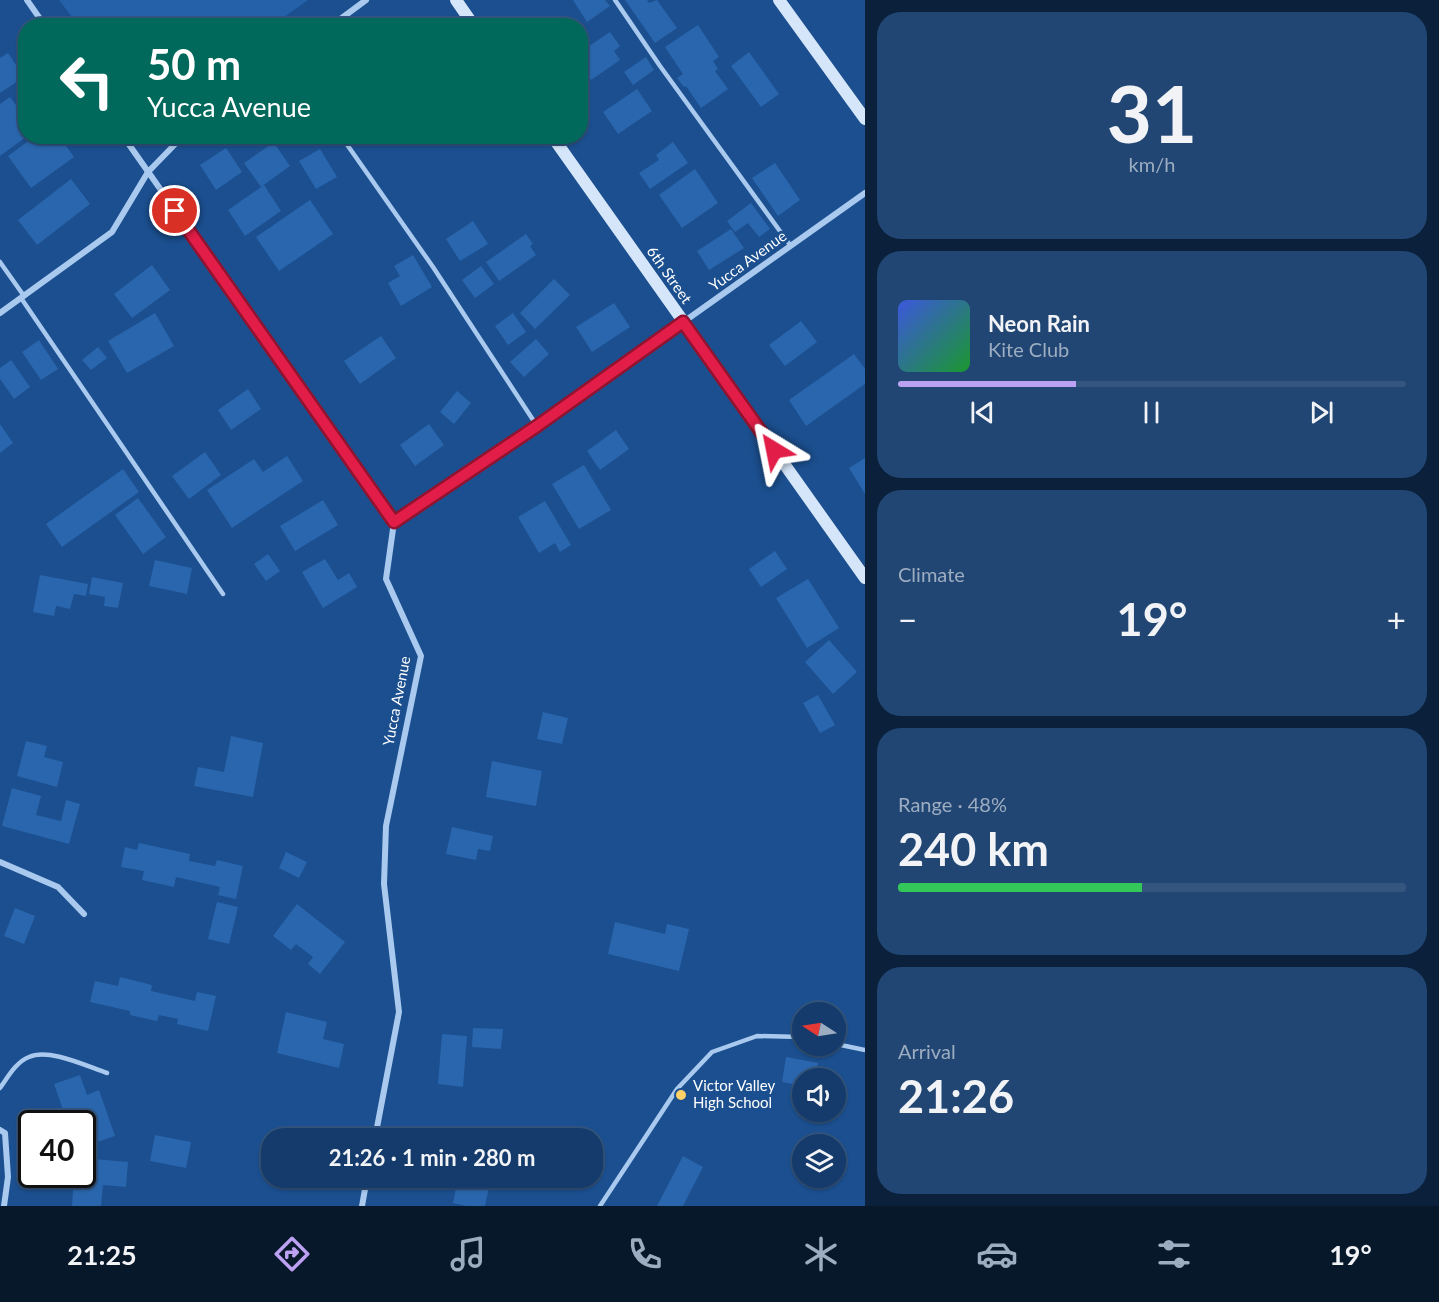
<!DOCTYPE html>
<meta charset="utf-8">
<style>
body{margin:0;font-family:Lato,sans-serif;background:#214673;color:#f1f3f6;height:100vh;display:flex;flex-direction:column;font-size:22px;white-space:nowrap}
*{box-sizing:border-box;margin:0}
p{font-size:20px;color:#9dadc1}
.icon{flex:none;width:33px;height:33px;fill:none;stroke:currentColor;stroke-width:2;stroke-linecap:round;stroke-linejoin:round}
.map{position:relative;flex:1;overflow:hidden}
.panel{display:flex;flex-direction:column;gap:12px;padding:12px;background:#0b203b;width:574px}
.panel>*{flex:none}
.hud{position:absolute;left:18px;top:18px;width:570px;height:126px;border-radius:24px;box-shadow:0 2px 4px #0004,0 0 0 2px #33557e;background:#00695c;color:#fff;overflow:hidden}
.needle{width:39px;rotate:282deg}
.buttons{position:absolute;left:792px;top:1002px;display:grid;gap:12px}
.buttons a{display:grid;place-items:center;width:54px;height:54px;border-radius:50%;background:#143b6b;box-shadow:0 2px 4px #0004,0 0 0 2px #33557e;font-size:30px}
.speed{position:absolute;left:18px;top:1110px;display:flex;gap:12px;font-size:30px;font-weight:700;text-align:center}
.speed>*{display:grid;place-content:center;width:78px;height:78px;border-radius:50%;background:#143b6b;box-shadow:0 2px 4px #0004,0 0 0 2px #33557e;line-height:1}
.speed .limit{border:3px solid #111;border-radius:9px;background:#fff;color:#111}
.pin{position:absolute;display:grid;place-items:center;width:51px;height:51px;color:#fff;margin:-26px;border:3px solid #fff;border-radius:50%;box-shadow:0 2px 6px #0007}
.me{position:absolute;width:66px;margin:-33px;rotate:325deg;stroke-linejoin:round;filter:drop-shadow(0 0 4px #0008)}
.turn{display:flex;align-items:center;gap:21px;height:126px;padding:0 30px;font-size:27px}
.turn .icon{width:78px;height:78px;stroke-width:2.5}
.turn b{display:block;font-size:42px;line-height:51px}
.big{font-size:45px;font-weight:700;line-height:1.1}
.panel .card{flex:1;display:flex;flex-direction:column;justify-content:center;gap:9px;min-width:0;padding:0 21px;border-radius:24px;background:#214673}
.panel .dial{align-items:center;gap:0}
.dial b{font-size:78px;line-height:1}
.song{display:flex;align-items:center;gap:18px}
.cover{width:72px;height:72px;border-radius:9px;background:linear-gradient(135deg,hsl(230 70% 55%),hsl(130 70% 35%))}
.played{height:6px;border-radius:3px;background:linear-gradient(90deg,#bca0f2 35%,#33557e 35%)}
.keys{display:flex;justify-content:space-around;direction:ltr}
.heat{display:flex;justify-content:space-between;align-items:center;font-size:33px;direction:ltr}
.charge{height:9px;border-radius:4px;background:linear-gradient(90deg,#34c759 48%,#33557e 0)}
.trip{position:absolute;left:261px;top:1128px;width:342px;height:60px;border-radius:24px;background:#143b6b;box-shadow:0 2px 4px #0004,0 0 0 2px #33557e;font-weight:700;line-height:60px;text-align:center}
.tabs{display:flex;height:96px;justify-content:space-around;align-items:center;background:#08182b;color:#9dadc1}
.tabs .icon{width:42px;height:42px}
.tabs .active{color:#bca0f2}
.tabs b{font-size:27px;color:#f1f3f6}
main{display:flex;flex:1;min-height:0}
.map>svg:first-child{display:block}
.green{fill:#2461a8}
.building{fill:#2a66ad}
.lines{fill:none;stroke-linecap:round;stroke-linejoin:round}
.lane{stroke:#a9c9ee;stroke-width:4.5}
.street{stroke:#a9c9ee;stroke-width:6}
.secondary{stroke:#d6e6fa;stroke-width:12}
.route-casing{stroke:#92132f;stroke-width:15}
.route{stroke:#e11d48;stroke-width:10}
.poi-dot{fill:#ffd166;stroke:#1b4f8f;stroke-width:2}
.labels{text-anchor:middle;stroke-width:6;stroke-linejoin:round;paint-order:stroke}
.street-label{font-size:15px;fill:#fff;stroke:#1b4f8f}
.poi-label{font-size:15px;fill:#fff;stroke:#1b4f8f;text-anchor:start}
</style>
<main>
<div class="map">
<svg width="865" height="1206" viewBox="0 0 865 1206">
<rect width="100%" height="100%" fill="#1b4f8f"/>
<polygon class="green" points="59,0 308,0 273,25 78,25"/>
<g class="building">
<polygon points="573,0 605,0 610,6 587,22"/>
<polygon points="625,0 647,0 649,3 657,0 677,28 655,43"/>
<polygon points="698,25 719,57 713,61 718,69 715,71 728,89 701,108 686,86 684,87 677,78 683,74 665,47"/>
<polygon points="610,32 620,46 614,51 620,60 591,80 580,64 580,52"/>
<polygon points="749,52 779,94 761,107 731,66"/>
<polygon points="8,53 24,77 0,93 0,58"/>
<polygon points="646,57 654,70 633,85 624,72"/>
<polygon points="637,89 652,111 618,134 603,112"/>
<polygon points="10,97 18,108 26,103 26,137 0,156 0,104"/>
<polygon points="35,136 42,136 48,145 59,136 74,157 31,188 8,156"/>
<polygon points="264,136 285,136 274,143 290,166 261,187 244,163 270,145"/>
<polygon points="673,142 688,163 650,189 639,173 659,160 656,155"/>
<polygon points="226,148 242,172 216,190 200,165"/>
<polygon points="320,149 337,177 316,189 299,161"/>
<polygon points="775,163 800,200 778,216 752,178"/>
<polygon points="695,169 718,203 682,228 659,195"/>
<polygon points="71,179 90,204 37,245 18,220"/>
<polygon points="264,185 281,211 245,236 228,210"/>
<polygon points="310,200 333,234 279,271 256,237"/>
<polygon points="751,203 770,229 759,237 748,223 735,232 727,221"/>
<polygon points="473,221 488,244 460,261 446,239"/>
<polygon points="731,229 744,248 709,270 697,251"/>
<polygon points="526,234 533,244 530,246 536,255 499,281 486,262"/>
<polygon points="413,255 432,287 401,306 388,283 400,276 394,266"/>
<polygon points="152,265 170,290 132,318 114,294"/>
<polygon points="481,266 494,284 475,298 462,280"/>
<polygon points="554,279 570,295 535,329 520,313"/>
<polygon points="614,303 630,327 592,352 576,327"/>
<polygon points="155,313 174,346 127,373 108,341"/>
<polygon points="513,313 526,332 508,345 495,326"/>
<polygon points="801,321 817,342 785,366 769,345"/>
<polygon points="381,336 396,358 360,384 344,361"/>
<polygon points="536,339 549,354 524,377 510,362"/>
<polygon points="39,340 58,369 41,380 22,352"/>
<polygon points="98,347 107,358 91,370 82,360"/>
<polygon points="854,354 865,369 865,384 806,426 789,400"/>
<polygon points="11,360 30,387 14,399 0,379 0,368"/>
<polygon points="248,389 261,409 231,430 218,410"/>
<polygon points="457,391 471,403 454,424 440,412"/>
<polygon points="0,424 13,443 0,453"/>
<polygon points="429,424 444,445 415,466 400,445"/>
<polygon points="616,430 629,449 600,470 587,451"/>
<polygon points="205,452 221,475 189,499 172,476"/>
<polygon points="287,456 303,481 232,528 207,490 254,459 263,472"/>
<polygon points="865,458 865,494 849,468"/>
<polygon points="584,465 611,510 579,529 552,484"/>
<polygon points="123,469 139,492 62,547 46,524"/>
<polygon points="138,498 166,537 143,554 115,515"/>
<polygon points="323,500 338,525 295,551 280,526"/>
<polygon points="545,501 571,545 560,552 555,543 539,553 518,517"/>
<polygon points="775,551 787,569 761,587 749,569"/>
<polygon points="268,554 280,571 266,581 254,564"/>
<polygon points="325,559 338,580 349,573 357,587 323,608 302,572"/>
<polygon points="155,560 192,568 187,594 149,586"/>
<polygon points="40,575 88,584 86,596 74,594 70,609 56,606 54,616 33,612"/>
<polygon points="92,577 123,583 118,608 104,606 105,597 89,594"/>
<polygon points="808,579 839,628 807,648 776,598"/>
<polygon points="829,640 857,672 833,694 805,662"/>
<polygon points="818,695 835,725 820,733 803,703"/>
<polygon points="543,712 568,718 562,744 537,739"/>
<polygon points="231,736 263,743 253,797 194,786 198,767 224,772"/>
<polygon points="26,741 47,746 44,757 63,762 57,787 17,776"/>
<polygon points="492,761 542,771 536,806 486,797"/>
<polygon points="12,788 41,796 36,815 61,821 66,800 80,804 69,844 2,826"/>
<polygon points="452,827 493,836 490,851 478,849 476,860 446,854"/>
<polygon points="139,843 190,854 189,861 215,866 217,860 243,866 236,899 218,895 220,887 176,877 174,887 142,880 144,871 121,867 125,847 137,850"/>
<polygon points="286,852 307,862 299,878 279,868"/>
<polygon points="217,902 238,907 229,944 208,939"/>
<polygon points="297,904 345,942 320,974 308,964 313,957 296,944 291,950 273,936"/>
<polygon points="15,908 35,916 24,944 4,936"/>
<polygon points="615,922 665,934 667,924 689,929 679,971 608,954"/>
<polygon points="120,977 152,985 151,991 195,1001 197,992 216,996 208,1031 177,1024 178,1019 159,1015 157,1021 130,1015 130,1011 90,1002 95,981 118,986"/>
<polygon points="286,1012 327,1022 323,1039 344,1044 339,1068 277,1053"/>
<polygon points="473,1028 503,1029 501,1049 472,1047"/>
<polygon points="442,1034 467,1036 463,1087 438,1084"/>
<polygon points="786,1057 818,1063 816,1078 802,1078 802,1086 782,1082"/>
<polygon points="80,1075 87,1095 99,1090 115,1136 82,1147 82,1124 68,1124 54,1084"/>
<polygon points="457,1130 489,1138 455,1138"/>
<polygon points="155,1135 191,1142 186,1168 150,1161"/>
<polygon points="683,1156 703,1167 683,1206 657,1206"/>
<polygon points="82,1158 128,1162 126,1187 103,1185 101,1206 72,1206 74,1174 82,1174"/>
<polygon points="458,1178 491,1178 485,1206 466,1206 453,1203"/>
</g>
<g class="lines">
<g class="lane">
<polyline points="615,0 660,66 790,245"/>
<polyline points="341,136 433,267 537,426"/>
<polyline points="0,262 24,296"/>
<polyline points="21,298 223,594"/>
<polyline points="836,1044 865,1050"/>
<path d="M0 1088C8 1077 16 1062 29 1057 49 1048 86 1066 107 1073"/>
<polyline points="600,1206 677,1089 712,1052 757,1036 802,1037"/>
</g>
<g class="street">
<polyline points="27,0 45,26"/>
<polyline points="331,26 366,0"/>
<polyline points="123,136 394,522"/>
<polyline points="0,313 112,232 148,172 183,136"/>
<polyline points="0,862 58,887 84,914"/>
<polyline points="0,1130 5,1133 8,1177 4,1206"/>
<polyline points="375,1138 399,1012 384,884 386,826 421,656 386,579 394,522 537,426 865,193"/>
<polyline points="362,1206 367,1178"/>
</g>
<g class="secondary">
<polyline points="456,0 474,26"/>
<polyline points="779,0 865,119"/>
<polyline points="552,136 865,578"/>
</g>
</g>
<g class="lines">
<defs>
<polyline id="route" points="175,211 394,522 537,426 683,322 774,450"/>
</defs>
<use href="#route" class="route-casing"/>
<use href="#route" class="route"/>
</g>
<circle class="poi-dot" cx="681" cy="1095" r="6"/>
<g class="labels">
<g class="street-label">
<text transform="translate(748 261) rotate(-36)" y="5">Yucca Avenue</text>
<text transform="translate(669 275) rotate(55)" y="5">6th Street</text>
<text transform="translate(397 701) rotate(-79)" y="5">Yucca Avenue</text>
</g>
<g class="poi-label">
<text x="693" y="1091">Victor Valley<tspan x="693" dy="17">High School</tspan></text>
</g>
</g>
</svg>
<div class="buttons">
<a><svg class="needle" viewBox="-14 -14 28 28"><path d="M0-13l5 13h-10z" fill="#e53935"/><path d="M0 13l5-13h-10z" fill="#9dadc1"/></svg></a>
<a><svg class="icon" aria-label="sound" viewBox="0 0 24 24"><path d="M4 9h4l5-4v14l-5-4H4zM17 9q2 3 0 6"/></svg></a>
<a><svg class="icon" aria-label="layers" viewBox="0 0 24 24"><path d="M12 4l9 5-9 5-9-5zM3 14l9 5 9-5"/></svg></a>
</div>
<div class="speed"><div class="limit">40</div></div>
<div class="pin" style="left:175px;top:211px;background:#d93025"><svg class="icon" aria-label="arrive" viewBox="0 0 24 24"><path d="M6 21V4h12l-3 4 3 4H6"/></svg></div>
<svg class="me" style="left:774px;top:450px" viewBox="-20 -20 40 40"><path d="M0-17L14 15 0 8-14 15z" fill="#e11d48" stroke="#fff" stroke-width="4"/></svg>
<div class="trip">21:26 · 1 min · 280 m</div>
<div class="hud">
<div class="turn"><svg class="icon" aria-label="left" viewBox="0 0 24 24"><path d="M17 20v-9H6M10 6l-5 5 5 5"/></svg><div><b>50 m</b>Yucca Avenue</div></div>
</div>
</div>
<section class="panel">
<div class="card dial"><b>31</b><p>km/h</p></div>
<div class="card">
<div class="song"><i class="cover"></i><div><b>Neon Rain</b><p>Kite Club</p></div></div>
<div class="played"></div>
<div class="keys"><svg class="icon" aria-label="previous" viewBox="0 0 24 24"><path d="M18 5L8 12l10 7zM5 5v14"/></svg><svg class="icon" aria-label="pause" viewBox="0 0 24 24"><path d="M8 5v14M16 5v14"/></svg><svg class="icon" aria-label="next" viewBox="0 0 24 24"><path d="M6 5l10 7-10 7zM19 5v14"/></svg></div>
</div>
<div class="card"><p>Climate</p>
<div class="heat"><a>−</a><b class="big">19°</b><a>+</a></div>
</div>
<div class="card"><p>Range · 48%</p><b class="big">240 km</b><div class="charge"></div></div>
<div class="card"><p>Arrival</p><b class="big">21:26</b></div>
</section>
</main>
<nav class="tabs">
<b>21:25</b>
<svg class="icon active" aria-label="directions" viewBox="0 0 24 24"><path d="M12 3l9 9-9 9-9-9zM9 14v-3h6M13 9l2 2-2 2"/></svg>
<svg class="icon" aria-label="music" viewBox="0 0 24 24"><path d="M9 18V5l10-2v13"/><circle cx="6" cy="18" r="3"/><circle cx="16" cy="16" r="3"/></svg>
<svg class="icon" aria-label="phone" viewBox="0 0 24 24"><path d="M5 4h4l2 5-3 2q2 4 5 5l2-3 5 2v4C11 20 4 13 5 4z"/></svg>
<svg class="icon" aria-label="climate" viewBox="0 0 24 24"><path d="M12 3v18M4 7l16 10M4 17L20 7"/></svg>
<svg class="icon" aria-label="car" viewBox="0 0 24 24"><path d="M5 17H2v-5l4-1 3-4h7l3 4 3 1v5h-3M9 17h6M6 11h13"/><circle cx="7" cy="17" r="2"/><circle cx="17" cy="17" r="2"/></svg>
<svg class="icon" aria-label="filters" viewBox="0 0 24 24"><path d="M4 7h16M4 17h16"/><circle cx="9" cy="7" r="2"/><circle cx="15" cy="17" r="2"/></svg>
<b>19°</b>
</nav>
